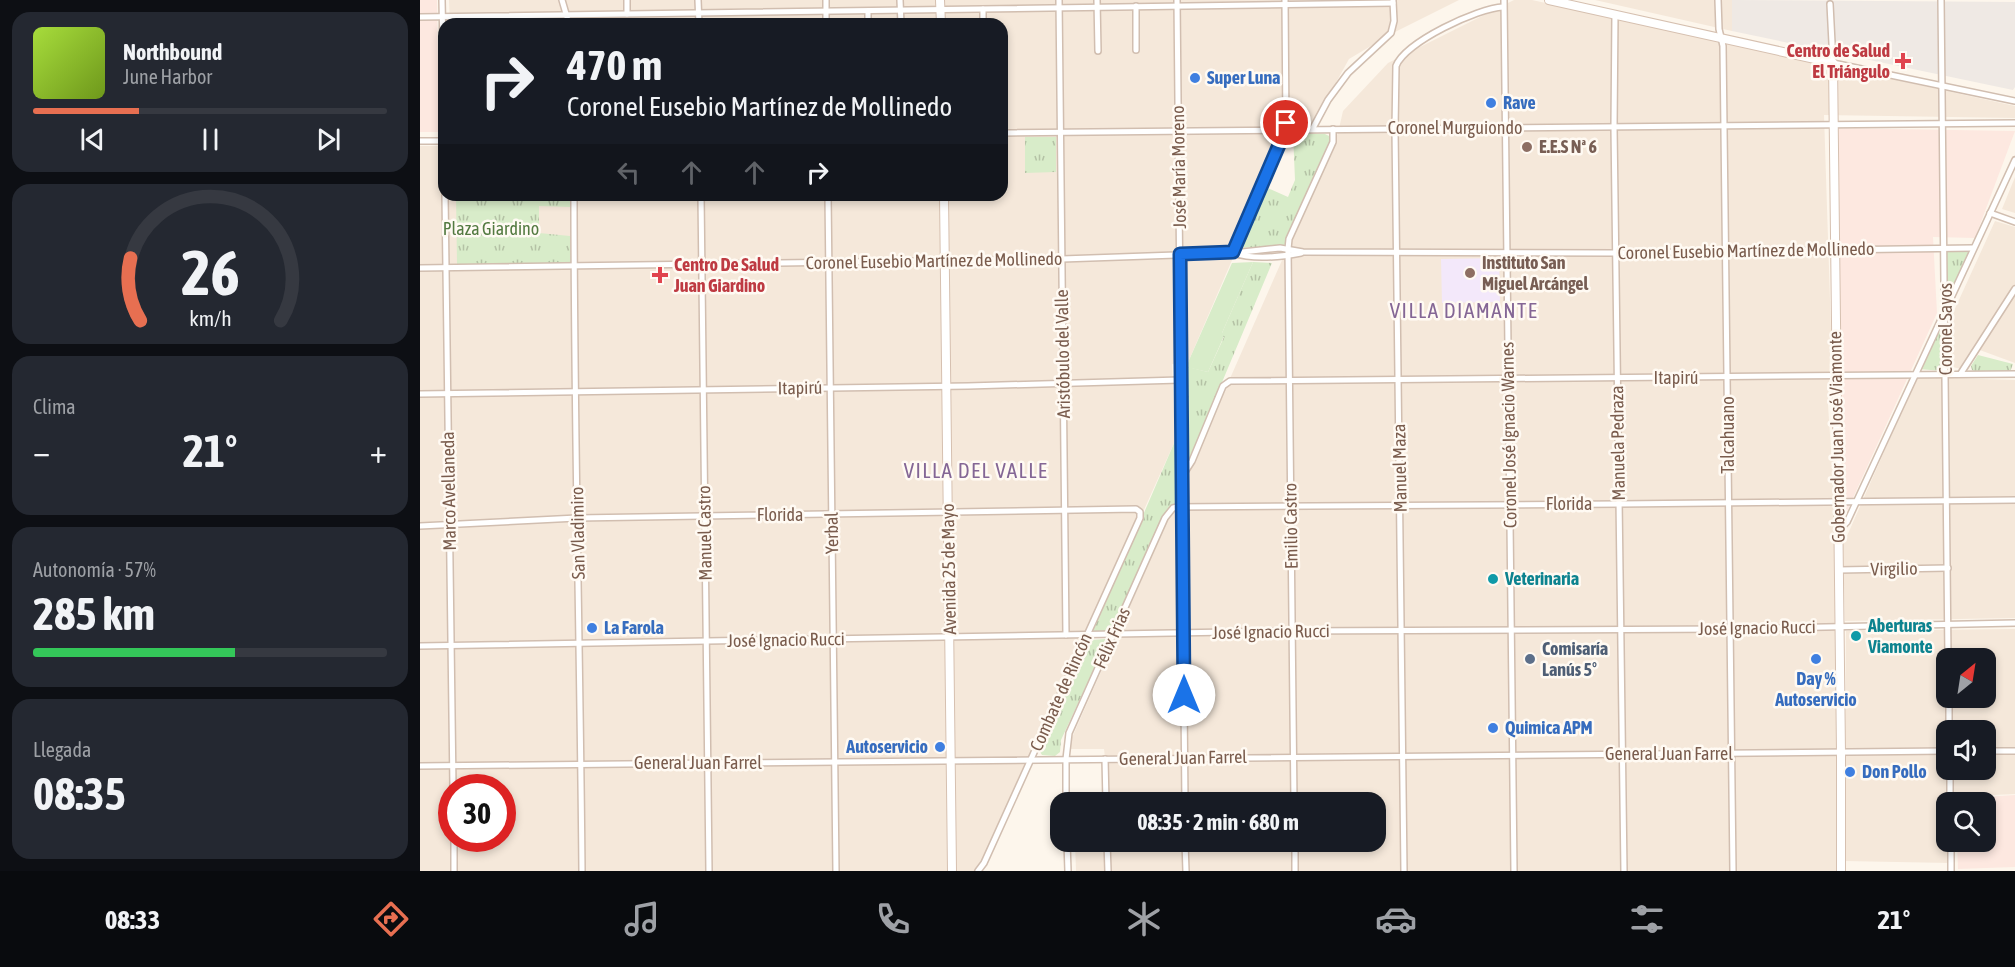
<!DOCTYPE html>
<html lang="es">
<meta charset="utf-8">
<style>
body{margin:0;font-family:"Asap Condensed",sans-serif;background:#242831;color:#f1f3f6;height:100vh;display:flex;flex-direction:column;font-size:22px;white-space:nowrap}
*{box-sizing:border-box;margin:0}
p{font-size:20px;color:#9ea1a6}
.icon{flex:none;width:33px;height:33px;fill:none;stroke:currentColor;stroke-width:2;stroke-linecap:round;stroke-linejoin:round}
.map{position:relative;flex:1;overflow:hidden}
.details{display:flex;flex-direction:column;gap:12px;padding:12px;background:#0d0f14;width:420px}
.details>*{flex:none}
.banner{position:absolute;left:18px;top:18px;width:570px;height:183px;border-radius:18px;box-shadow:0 3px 9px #0003;background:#171b24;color:#f1f3f6;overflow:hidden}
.needle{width:39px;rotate:30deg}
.controls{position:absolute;left:1516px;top:648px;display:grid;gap:12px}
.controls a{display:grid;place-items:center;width:60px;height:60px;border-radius:12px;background:#171b24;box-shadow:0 3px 9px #0003;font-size:30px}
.speed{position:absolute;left:18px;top:774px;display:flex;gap:12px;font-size:30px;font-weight:700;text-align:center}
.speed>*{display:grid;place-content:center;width:78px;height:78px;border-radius:50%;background:#171b24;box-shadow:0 3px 9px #0003;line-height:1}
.speed .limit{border:9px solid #d22;background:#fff;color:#111}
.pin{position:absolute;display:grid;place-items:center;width:51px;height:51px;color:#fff;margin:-26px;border:3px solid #fff;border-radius:50%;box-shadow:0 2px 6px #0007}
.me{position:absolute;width:66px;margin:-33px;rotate:0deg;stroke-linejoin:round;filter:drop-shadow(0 0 4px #0008)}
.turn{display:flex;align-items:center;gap:21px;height:126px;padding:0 30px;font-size:27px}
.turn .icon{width:78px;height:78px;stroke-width:2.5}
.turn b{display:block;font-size:42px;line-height:51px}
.lanes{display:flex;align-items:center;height:57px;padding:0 30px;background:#0003;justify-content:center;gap:30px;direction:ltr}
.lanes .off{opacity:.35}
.big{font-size:45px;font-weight:700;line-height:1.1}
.details .tile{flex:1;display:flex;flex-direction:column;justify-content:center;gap:9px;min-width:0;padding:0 21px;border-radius:18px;background:#242831}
.details .dial{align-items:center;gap:0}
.dial svg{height:156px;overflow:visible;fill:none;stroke:#363941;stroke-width:7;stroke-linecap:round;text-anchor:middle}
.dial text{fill:#f1f3f6;stroke:none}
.song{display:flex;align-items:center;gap:18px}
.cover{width:72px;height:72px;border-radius:9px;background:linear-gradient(135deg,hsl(80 70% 55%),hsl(80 70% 35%))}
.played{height:6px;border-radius:3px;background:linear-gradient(90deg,#e76f51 30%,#363941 30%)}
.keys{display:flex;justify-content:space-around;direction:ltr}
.heat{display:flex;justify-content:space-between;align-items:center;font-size:33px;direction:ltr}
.charge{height:9px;border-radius:4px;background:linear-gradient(90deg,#34c759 57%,#363941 0)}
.trip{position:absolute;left:630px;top:792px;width:336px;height:60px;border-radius:18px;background:#171b24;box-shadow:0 3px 9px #0003;font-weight:700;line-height:60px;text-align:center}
.menu{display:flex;height:96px;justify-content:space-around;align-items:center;background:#090b0e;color:#9ea1a6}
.menu .icon{width:42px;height:42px}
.menu .current{color:#e76f51}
.menu b{font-size:27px;color:#f1f3f6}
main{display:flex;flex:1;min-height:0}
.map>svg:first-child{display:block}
.residential{fill:#f5e8da;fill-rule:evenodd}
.commercial{fill:#fde8e0}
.industrial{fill:#efe9e4}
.education{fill:#f3e8fa}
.grass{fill:#d8ecc9}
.park{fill:url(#park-tufts)}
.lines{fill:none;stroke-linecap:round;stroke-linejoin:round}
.street-casing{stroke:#d1beb0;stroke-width:8}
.secondary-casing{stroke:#d6c0b0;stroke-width:10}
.street{stroke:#fff;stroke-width:5}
.secondary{stroke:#fff;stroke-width:8}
.route-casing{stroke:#114b97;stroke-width:15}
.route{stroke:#1a73e8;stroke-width:10}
.health-dot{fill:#e0444e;stroke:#fffaf3;stroke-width:2}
.shop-dot{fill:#3f7fe0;stroke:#fffaf3;stroke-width:2}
.education-dot{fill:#8d6e63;stroke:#fffaf3;stroke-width:2}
.culture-dot{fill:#0f9aa8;stroke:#fffaf3;stroke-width:2}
.service-dot{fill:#5c6f8a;stroke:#fffaf3;stroke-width:2}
.labels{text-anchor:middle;stroke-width:5;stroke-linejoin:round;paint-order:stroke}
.health-label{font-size:18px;font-weight:bold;fill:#be3a42;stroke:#fffaf3;text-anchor:end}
.shop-label{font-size:18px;font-weight:bold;fill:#366cbe;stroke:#fffaf3;text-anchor:start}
.street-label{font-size:18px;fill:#7a5c4d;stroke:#fffaf3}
.education-label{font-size:18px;font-weight:bold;fill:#785e54;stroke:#fffaf3;text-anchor:start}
.park-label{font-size:18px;fill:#537a41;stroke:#fffaf3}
.culture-label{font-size:18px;font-weight:bold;fill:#0d838f;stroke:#fffaf3;text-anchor:start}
.service-label{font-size:18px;font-weight:bold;fill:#4e5e75;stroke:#fffaf3;text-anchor:start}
.quarter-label{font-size:21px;letter-spacing:1.5px;fill:#846695;stroke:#fffaf3}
</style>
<main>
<section class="details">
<div class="tile">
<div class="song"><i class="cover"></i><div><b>Northbound</b><p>June Harbor</p></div></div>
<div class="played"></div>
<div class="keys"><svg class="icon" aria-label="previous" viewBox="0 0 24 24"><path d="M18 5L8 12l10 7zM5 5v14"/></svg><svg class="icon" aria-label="pause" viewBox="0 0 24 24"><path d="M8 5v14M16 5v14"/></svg><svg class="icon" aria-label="next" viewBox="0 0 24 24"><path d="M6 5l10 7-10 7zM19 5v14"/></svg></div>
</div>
<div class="tile dial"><svg viewBox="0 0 100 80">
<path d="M14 69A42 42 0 1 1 86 69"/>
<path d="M14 69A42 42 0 0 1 9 37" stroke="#e76f51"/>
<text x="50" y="56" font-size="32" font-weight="700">26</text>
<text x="50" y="72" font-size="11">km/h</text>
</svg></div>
<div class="tile"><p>Clima</p>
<div class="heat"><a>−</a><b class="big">21°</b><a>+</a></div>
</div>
<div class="tile"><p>Autonomía · 57%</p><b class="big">285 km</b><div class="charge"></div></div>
<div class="tile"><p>Llegada</p><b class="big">08:35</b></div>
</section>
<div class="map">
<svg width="1595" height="871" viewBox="0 0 1595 871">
<defs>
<pattern id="park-tufts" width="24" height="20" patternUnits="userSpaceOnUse" patternTransform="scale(1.5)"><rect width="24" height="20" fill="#d8ecc9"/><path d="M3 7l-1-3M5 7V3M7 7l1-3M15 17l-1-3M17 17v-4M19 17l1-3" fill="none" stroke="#b4c2a5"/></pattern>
</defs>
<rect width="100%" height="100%" fill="#fdf6ec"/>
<g class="residential">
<path d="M29 0H1039L971 34 929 59 893 124 871 123 766 367 752 364 755 441 561 871H0V146H24V195H582V24H30ZM32 788H82V838H32Z"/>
<polygon points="1094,0 1112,0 1595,106 1595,118 1404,115 1411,330 1408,405 1416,524 1419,871 656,871 655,842 956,842 956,802 690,802 684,749 647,749 918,133 923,111 968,63"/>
<polygon points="1175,0 1312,0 1312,31"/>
<polygon points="1595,177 1595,213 1582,209"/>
<polygon points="1575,221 1595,227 1595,363 1557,349 1541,369 1529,366 1533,313"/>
<polygon points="1497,377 1595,380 1595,618 1425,621 1423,545"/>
<path d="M1595 629V794L1528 797 1527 842H1529L1530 863 1424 861 1426 631ZM1527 658H1566V698H1527ZM1527 730H1566V770H1527Z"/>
</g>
<g class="commercial">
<polygon points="0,0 17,0 19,132 0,132"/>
<polygon points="1412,128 1595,131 1555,238 1513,237 1517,313 1422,522"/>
<polygon points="1595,795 1595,867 1538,869 1537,842 1566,842 1566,802 1536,802 1536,799"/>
</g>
<polygon class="industrial" points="1312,0 1595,2 1595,87 1593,90 1312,31"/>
<polygon class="education" points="1079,258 1080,302 1022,303 1021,259"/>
<polygon class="grass" points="833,262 802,333 802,335 804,336 788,372 766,367 812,263"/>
<g class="park">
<polygon points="873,133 905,134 909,136 910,141 864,246 816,248 843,186 868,197 875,180"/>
<polygon points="605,137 636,137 636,172 605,173"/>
<polygon points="36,195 150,195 150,207 119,206 119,233 150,236 151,263 37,264"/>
<polygon points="1553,248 1525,308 1522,371 1499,369 1525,308 1525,249"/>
<polygon points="833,262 852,263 769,461 765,461 764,366 788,372 804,337 801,335 802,333"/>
<polygon points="1558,355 1593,364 1590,372 1555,372 1552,370 1551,366"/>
<polygon points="755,441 759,441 759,499 743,517 693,628 689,631 673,631"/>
<polygon points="685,639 686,643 641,740 640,752 635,756 622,755 620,752 620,748 668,643 671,640"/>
</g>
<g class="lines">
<defs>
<g id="street">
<polyline points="22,0 24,100"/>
<polyline points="142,0 149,24"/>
<polyline points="207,0 207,14"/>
<polyline points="278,0 279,24"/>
<polyline points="406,0 406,24"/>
<polyline points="480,0 481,24"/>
<polyline points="639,0 646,635"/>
<polyline points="677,0 678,51"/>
<polyline points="757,0 765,802"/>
<polyline points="1084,0 1094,871"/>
<polyline points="1298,0 1299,29 1303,46 1313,871"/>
<polyline points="1521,0 1528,658"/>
<polyline points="1410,4 1413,63 1595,101"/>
<polyline points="716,6 716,50"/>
<polyline points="563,9 563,24"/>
<polyline points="448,11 448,24"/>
<polyline points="1195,14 1194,127 1204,871"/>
<polyline points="0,17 973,3"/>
<polyline points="893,128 908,100 928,73 971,33 974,21 973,1"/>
<polyline points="582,133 1595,123"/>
<polyline points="0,141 24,141"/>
<polyline points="25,195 33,788"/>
<path d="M154 195C154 420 160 646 162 871"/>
<polyline points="281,195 289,871"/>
<polyline points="408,195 416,871"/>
<polyline points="1570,213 1595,222"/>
<polyline points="813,253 866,129 865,0"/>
<path d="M813 253C834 260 860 257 881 253"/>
<polyline points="0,268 642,259 813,253 860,248 883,252 1196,253 1553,248"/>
<polyline points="1541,373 1595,289"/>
<polyline points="0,394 548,386 760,380"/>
<polyline points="763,475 772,461 803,386 810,381 1595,374"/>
<polyline points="0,526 157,518 716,509 720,512 720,518 564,863 558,871"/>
<polyline points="1418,531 1427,522 1595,160"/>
<polyline points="1419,570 1528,568"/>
<polyline points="0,646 872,631 1311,629 1595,623"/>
<polyline points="1529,698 1529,730"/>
<polyline points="1566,751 1595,751"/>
<polyline points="685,759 686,802"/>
<polyline points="0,766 1527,751"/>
<polyline points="1530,770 1530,802"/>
<polyline points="646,802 646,759 649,733 745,518 753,508 757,507 1199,504 1595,500"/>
<polyline points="874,802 868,249 869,239 913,142 913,129"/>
<polyline points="34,838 34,871"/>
<polyline points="647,842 648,871"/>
<polyline points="687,842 688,871"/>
<polyline points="765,842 766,871"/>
<polyline points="875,842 875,871"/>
<polyline points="1531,842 1531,871"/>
<path d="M984 871 975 129 976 66C985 42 1058 8 1083 7"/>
</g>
<g id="secondary">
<polyline points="520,0 521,24"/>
<polyline points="1129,0 1413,63 1421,753 1421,871"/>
<polyline points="524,195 532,871"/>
</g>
</defs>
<use href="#street" class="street-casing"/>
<use href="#secondary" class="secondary-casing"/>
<use href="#street" class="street"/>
<use href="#secondary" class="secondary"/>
</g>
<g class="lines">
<defs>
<polyline id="route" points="764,695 760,254 813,252 862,138 866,123"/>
</defs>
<use href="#route" class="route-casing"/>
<use href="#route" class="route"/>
</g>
<g class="health-dot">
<path d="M1480 52h6v6h6v6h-6v6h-6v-6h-6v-6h6z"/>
<path d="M237 266h6v6h6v6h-6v6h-6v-6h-6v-6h6z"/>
</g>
<g class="shop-dot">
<circle cx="775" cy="78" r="6"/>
<circle cx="1071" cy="103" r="6"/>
<circle cx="172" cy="628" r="6"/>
<circle cx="1396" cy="659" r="6"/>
<circle cx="1073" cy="728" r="6"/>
<circle cx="520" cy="747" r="6"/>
<circle cx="1430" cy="772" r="6"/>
</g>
<g class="education-dot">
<circle cx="1107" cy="147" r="6"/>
<circle cx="1050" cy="273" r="6"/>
</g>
<g class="culture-dot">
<circle cx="1073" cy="579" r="6"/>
<circle cx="1436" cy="636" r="6"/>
</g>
<circle class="service-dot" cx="1110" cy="659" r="6"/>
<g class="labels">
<g class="health-label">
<text x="1470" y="57">Centro de Salud<tspan x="1470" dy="21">El Triángulo</tspan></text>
<text x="254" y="271" text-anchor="start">Centro De Salud<tspan x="254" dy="21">Juan Giardino</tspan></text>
</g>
<g class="shop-label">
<text x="787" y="84">Super Luna</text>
<text x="1083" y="109">Rave</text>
<text x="184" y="634">La Farola</text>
<text x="1396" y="685" text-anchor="middle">Day %<tspan x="1396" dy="21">Autoservicio</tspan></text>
<text x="1085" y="734">Quimica APM</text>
<text x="508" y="753" text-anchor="end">Autoservicio</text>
<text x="1442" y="778">Don Pollo</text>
</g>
<g class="street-label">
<text x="1035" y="134">Coronel Murguiondo</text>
<text transform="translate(759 167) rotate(-91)" y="6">José María Moreno</text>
<text transform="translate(1326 251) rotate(-1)" y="6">Coronel Eusebio Martínez de Mollinedo</text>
<text transform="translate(514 261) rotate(-1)" y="6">Coronel Eusebio Martínez de Mollinedo</text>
<text transform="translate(1526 329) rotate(-90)" y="6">Coronel Sayos</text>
<text transform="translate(643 354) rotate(-91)" y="6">Aristóbulo del Valle</text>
<text x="1256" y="384">Itapirú</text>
<text transform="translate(380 388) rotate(-1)" y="6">Itapirú</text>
<text transform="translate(1089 435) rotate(-91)" y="6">Coronel José Ignacio Warnes</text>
<text transform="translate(1308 435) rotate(-90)" y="6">Talcahuano</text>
<text transform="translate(1417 437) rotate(-91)" y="6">Gobernador Juan José Viamonte</text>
<text transform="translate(1198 443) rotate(-91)" y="6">Manuela Pedraza</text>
<text transform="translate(980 468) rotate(-91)" y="6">Manuel Maza</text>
<text transform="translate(29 491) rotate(-91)" y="6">Marco Avellaneda</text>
<text x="1149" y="510">Florida</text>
<text x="360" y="521">Florida</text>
<text transform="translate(871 526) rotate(-91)" y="6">Emilio Castro</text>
<text transform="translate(158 533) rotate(-91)" y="6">San Vladimiro</text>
<text transform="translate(285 533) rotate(-91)" y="6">Manuel Castro</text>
<text transform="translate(412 533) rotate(-91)" y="6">Yerbal</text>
<text transform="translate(529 569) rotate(-91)" y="6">Avenida 25 de Mayo</text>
<text transform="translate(1474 569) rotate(-1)" y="6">Virgilio</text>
<text transform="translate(1337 628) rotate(-1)" y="6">José Ignacio Rucci</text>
<text transform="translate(851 632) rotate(-1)" y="6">José Ignacio Rucci</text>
<text transform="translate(692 638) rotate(-66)" y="6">Félix Frias</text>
<text transform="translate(366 640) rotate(-1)" y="6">José Ignacio Rucci</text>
<text transform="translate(641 692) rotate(-66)" y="6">Combate de Rincón</text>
<text x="1249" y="760">General Juan Farrel</text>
<text transform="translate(763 758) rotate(-1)" y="6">General Juan Farrel</text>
<text x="278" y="769">General Juan Farrel</text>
</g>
<g class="education-label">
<text x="1119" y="153">E.E.S Nª 6</text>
<text x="1062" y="269">Instituto San<tspan x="1062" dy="21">Miguel Arcángel</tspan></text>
</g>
<g class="park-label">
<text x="71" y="235">Plaza Giardino</text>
</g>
<g class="culture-label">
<text x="1085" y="585">Veterinaria</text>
<text x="1448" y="632">Aberturas<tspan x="1448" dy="21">Viamonte</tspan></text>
</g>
<g class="service-label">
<text x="1122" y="655">Comisaría<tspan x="1122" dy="21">Lanús 5°</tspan></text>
</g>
<g class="quarter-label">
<text x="1044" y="318">VILLA DIAMANTE</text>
<text x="556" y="478">VILLA DEL VALLE</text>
</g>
</g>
</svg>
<div class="controls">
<a><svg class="needle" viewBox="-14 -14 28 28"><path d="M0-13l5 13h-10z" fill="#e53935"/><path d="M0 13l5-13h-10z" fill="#9ea1a6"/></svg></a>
<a><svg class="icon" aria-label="sound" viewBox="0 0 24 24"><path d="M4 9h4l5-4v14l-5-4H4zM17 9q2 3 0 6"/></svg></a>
<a><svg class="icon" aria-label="search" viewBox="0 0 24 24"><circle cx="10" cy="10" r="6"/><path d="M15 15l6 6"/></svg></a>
</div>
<div class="speed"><div class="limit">30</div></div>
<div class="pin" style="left:866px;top:123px;background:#d93025"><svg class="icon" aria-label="arrive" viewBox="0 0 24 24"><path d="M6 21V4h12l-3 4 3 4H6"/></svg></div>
<svg class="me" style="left:764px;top:695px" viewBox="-20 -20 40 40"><circle r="19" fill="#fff"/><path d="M0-13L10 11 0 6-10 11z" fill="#1a73e8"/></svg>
<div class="trip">08:35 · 2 min · 680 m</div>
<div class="banner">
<div class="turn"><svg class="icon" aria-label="right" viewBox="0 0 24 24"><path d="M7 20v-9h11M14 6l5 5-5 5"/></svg><div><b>470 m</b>Coronel Eusebio Martínez de Mollinedo</div></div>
<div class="lanes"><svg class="icon off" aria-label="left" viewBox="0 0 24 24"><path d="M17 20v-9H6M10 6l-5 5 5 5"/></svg><svg class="icon off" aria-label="ahead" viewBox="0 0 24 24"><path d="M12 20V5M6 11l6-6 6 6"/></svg><svg class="icon off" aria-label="ahead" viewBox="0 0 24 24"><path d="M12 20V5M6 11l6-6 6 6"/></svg><svg class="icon" aria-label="right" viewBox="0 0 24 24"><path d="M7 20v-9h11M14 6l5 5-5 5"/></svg></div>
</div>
</div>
</main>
<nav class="menu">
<b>08:33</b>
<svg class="icon current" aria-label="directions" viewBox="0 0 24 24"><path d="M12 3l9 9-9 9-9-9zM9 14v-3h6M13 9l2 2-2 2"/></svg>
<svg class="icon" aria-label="music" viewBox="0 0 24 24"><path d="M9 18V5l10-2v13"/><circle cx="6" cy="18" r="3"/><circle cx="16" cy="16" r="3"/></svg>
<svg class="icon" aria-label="phone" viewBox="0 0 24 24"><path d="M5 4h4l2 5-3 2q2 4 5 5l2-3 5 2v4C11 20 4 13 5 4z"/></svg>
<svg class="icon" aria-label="climate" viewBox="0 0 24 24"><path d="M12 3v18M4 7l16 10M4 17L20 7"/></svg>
<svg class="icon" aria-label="car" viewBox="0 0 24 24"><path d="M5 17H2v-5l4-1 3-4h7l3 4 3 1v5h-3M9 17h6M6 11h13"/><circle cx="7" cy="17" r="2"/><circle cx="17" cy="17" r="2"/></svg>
<svg class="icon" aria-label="filters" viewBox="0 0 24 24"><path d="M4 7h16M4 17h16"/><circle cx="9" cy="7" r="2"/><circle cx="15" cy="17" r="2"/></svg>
<b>21°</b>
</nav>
